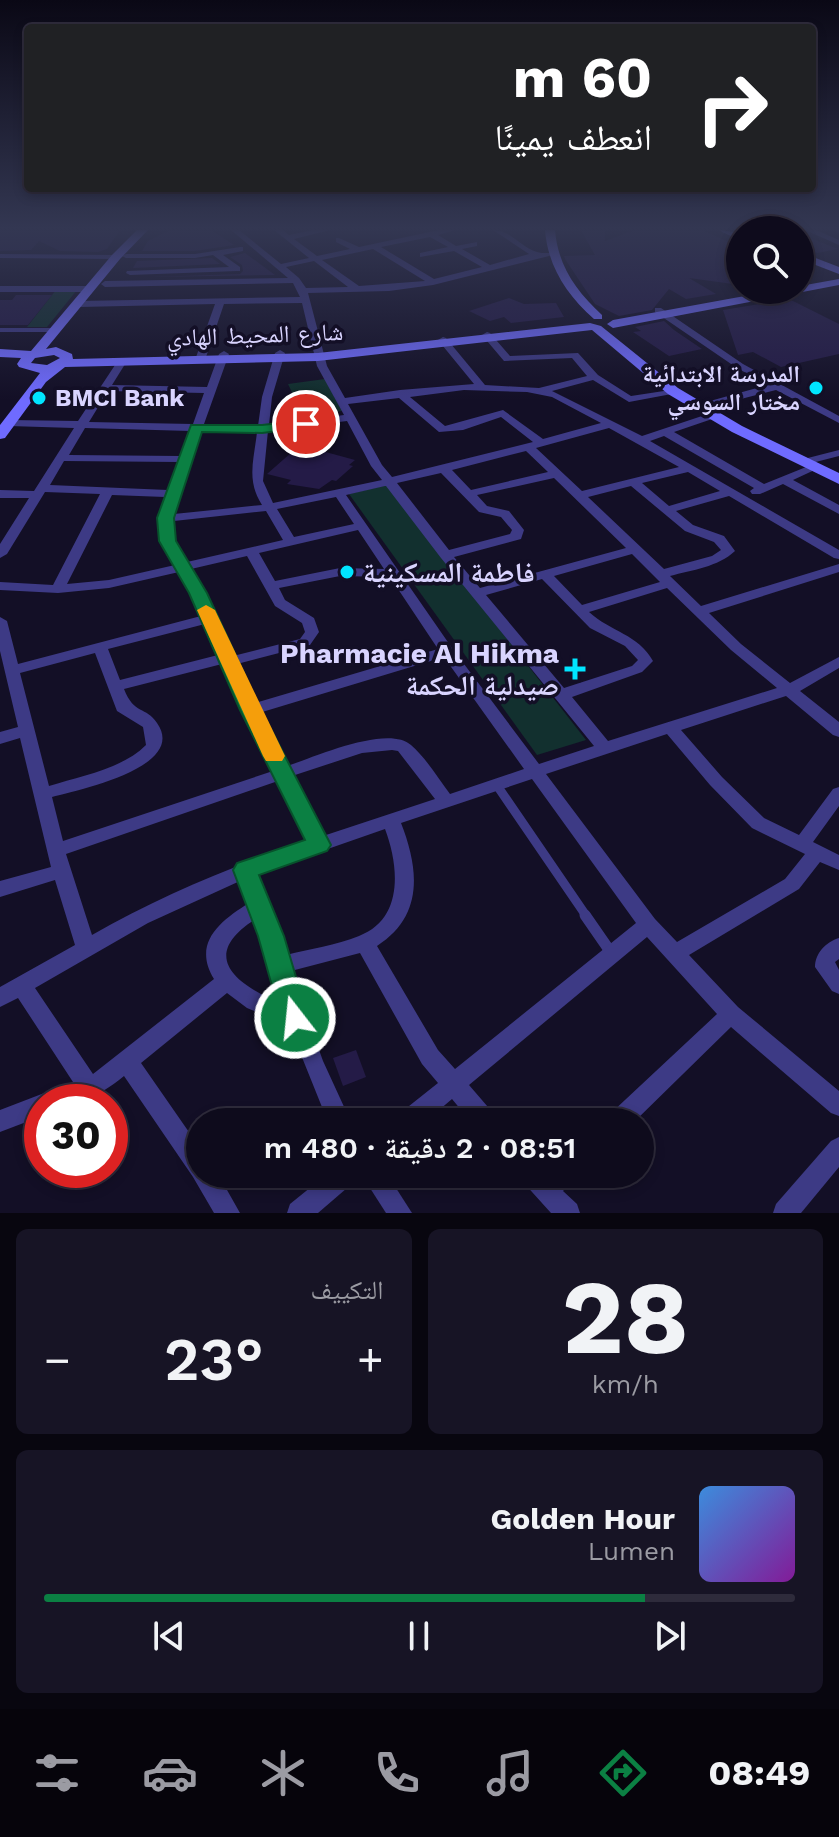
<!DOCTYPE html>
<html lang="ar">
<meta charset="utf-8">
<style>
body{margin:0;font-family:"Work Sans","Noto Naskh Arabic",sans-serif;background:#171425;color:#f1f3f6;direction:rtl;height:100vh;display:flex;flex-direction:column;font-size:30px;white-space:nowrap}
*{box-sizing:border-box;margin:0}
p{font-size:26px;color:#9b9ba3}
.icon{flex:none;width:44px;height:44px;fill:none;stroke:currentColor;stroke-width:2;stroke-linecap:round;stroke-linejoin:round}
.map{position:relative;height:1213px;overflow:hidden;direction:ltr}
.details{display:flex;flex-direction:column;gap:16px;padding:16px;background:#08060f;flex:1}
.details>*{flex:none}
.banner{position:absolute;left:24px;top:24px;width:792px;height:168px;border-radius:8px;box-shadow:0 4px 12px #0003,0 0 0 2px #2e2b3b;direction:rtl;background:#202124;color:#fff;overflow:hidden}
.tools{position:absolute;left:726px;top:216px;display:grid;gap:16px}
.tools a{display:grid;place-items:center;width:88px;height:88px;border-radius:50%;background:#0e0b1c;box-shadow:0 4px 12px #0003,0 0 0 2px #2e2b3b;font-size:40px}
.speed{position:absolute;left:24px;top:1084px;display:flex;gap:16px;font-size:40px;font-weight:700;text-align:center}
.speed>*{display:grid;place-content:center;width:104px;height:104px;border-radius:50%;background:#0e0b1c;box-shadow:0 4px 12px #0003,0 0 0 2px #2e2b3b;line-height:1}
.speed .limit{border:12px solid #d22;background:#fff;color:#111}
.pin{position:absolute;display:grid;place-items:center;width:68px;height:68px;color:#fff;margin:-34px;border:4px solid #fff;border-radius:50%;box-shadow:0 2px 8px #0007}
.me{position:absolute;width:88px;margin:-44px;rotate:344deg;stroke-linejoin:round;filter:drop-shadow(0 0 6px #0008)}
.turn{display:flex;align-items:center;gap:28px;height:168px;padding:0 32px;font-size:36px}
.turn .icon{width:104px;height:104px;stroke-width:2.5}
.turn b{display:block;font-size:56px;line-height:68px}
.big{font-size:60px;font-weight:600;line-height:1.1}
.details .tile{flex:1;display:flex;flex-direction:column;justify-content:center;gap:12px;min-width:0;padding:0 28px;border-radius:12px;background:#171425}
.details .dial{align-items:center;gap:0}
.dial b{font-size:104px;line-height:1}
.song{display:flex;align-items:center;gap:24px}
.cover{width:96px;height:96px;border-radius:12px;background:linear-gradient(135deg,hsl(210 70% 55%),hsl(290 70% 35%))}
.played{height:8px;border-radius:4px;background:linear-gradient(90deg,#0b8043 80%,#2e2b3b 80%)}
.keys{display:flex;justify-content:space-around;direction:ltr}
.heat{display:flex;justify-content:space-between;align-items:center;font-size:44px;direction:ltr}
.details .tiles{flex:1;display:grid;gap:16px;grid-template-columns:1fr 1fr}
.tile:last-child{grid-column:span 2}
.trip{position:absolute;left:186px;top:1108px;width:468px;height:80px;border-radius:40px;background:#0e0b1c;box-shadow:0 4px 12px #0003,0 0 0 2px #2e2b3b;font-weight:600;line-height:80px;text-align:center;direction:rtl}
.dock{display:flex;height:128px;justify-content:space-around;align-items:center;background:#06040b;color:#9b9ba3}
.dock .icon{width:56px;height:56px}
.dock .on{color:#0b8043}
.dock b{font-size:36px;color:#f1f3f6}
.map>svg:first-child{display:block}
.green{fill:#12302f}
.building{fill:#241b47}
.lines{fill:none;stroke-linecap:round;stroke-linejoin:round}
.lane-far2{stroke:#3d3a85;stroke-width:4}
.lane-far1{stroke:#3d3a85;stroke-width:9}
.lane{stroke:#3d3a85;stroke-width:11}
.street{fill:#3d3a85;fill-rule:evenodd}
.secondary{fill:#6f6bff;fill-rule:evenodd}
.route{fill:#0b8043;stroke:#07532c;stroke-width:2}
.slow{fill:#f59e0b}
.poi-dot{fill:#00e5ff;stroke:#130f26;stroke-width:3}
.labels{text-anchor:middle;stroke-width:7;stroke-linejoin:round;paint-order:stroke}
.far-street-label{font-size:24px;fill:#d9d4ff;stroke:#130f26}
.far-poi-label{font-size:24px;font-weight:bold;fill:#d9d4ff;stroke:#130f26;text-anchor:end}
.poi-label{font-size:28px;font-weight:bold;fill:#d9d4ff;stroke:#130f26;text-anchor:start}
</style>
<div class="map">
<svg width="839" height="1213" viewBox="0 0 839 1213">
<rect width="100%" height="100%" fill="#130f26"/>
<g class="green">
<polygon points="56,290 77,290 47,327 27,327"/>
<polygon points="325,379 342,411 303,416 288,384"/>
<polygon points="387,485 586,740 537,755 349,494"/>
</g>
<g class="building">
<polygon points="0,230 120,230 107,249 98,252 60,251 39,241 31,250 0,251"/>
<polygon points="170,230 211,230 234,245 195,251 142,251 148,241"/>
<polygon points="581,230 605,230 605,241 635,230 702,230 740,247 740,285 689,278 716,294 686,299 669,289 652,310 619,316 595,304 565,259 564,256 595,255"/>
<polygon points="800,234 838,249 817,253 800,246"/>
<polygon points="245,253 275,275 150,277 240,274 243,271 242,265 230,257"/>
<polygon points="212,258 220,264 133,268 137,261"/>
<polygon points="16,295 52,295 28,325 0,325 0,300 12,300"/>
<polygon points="509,298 524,304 556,303 564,317 511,323 504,317 490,321 469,311"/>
<polygon points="789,299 839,324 839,354 781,367 753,352 738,355 723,310"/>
<polygon points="664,321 674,330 702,349 669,356 633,332 641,331 635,327"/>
<polygon points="300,445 355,460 349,465 353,466 336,481 332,480 319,489 287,484 291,480 267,474"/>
<polygon points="356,1050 366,1077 343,1086 333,1058"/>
</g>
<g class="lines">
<polyline class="lane-far2" points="0,330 55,330"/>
<polyline class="lane-far1" points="496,784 587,917"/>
<polyline class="lane" points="585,915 612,954"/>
<g class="street">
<path d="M231 230H239L281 264 309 258 274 230H283L289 235 313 230H330L294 239 317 256 350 249 336 242V238H339L359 247 439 230H455L438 235 456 246 477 242V246L462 249 490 265 529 254 493 230C511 230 520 247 537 252 543 254 550 252 557 254L433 285 389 291 308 293 327 366 345 398 400 390 474 384 438 340 443 337 446 338 485 385 539 388 587 376 572 358 504 361 482 335 487 332 490 333 510 356 578 353 598 375 631 396 677 389V393L629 402 593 380 552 391 642 436 714 412 718 413V417L674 432 764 484 811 465 815 464 821 467 793 480 839 505V514L783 484 760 494H752L750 491 754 488 664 436 650 441 839 550V559L834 558 729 496 676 511 693 525 724 536 735 551C718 567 692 570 670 576L701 606 839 564V572L709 613 741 644 790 683 839 657V668L800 691 839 722V737L833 735 786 696 681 730 722 777 764 818 799 835 833 789 839 787V806L813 842 839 855V870L820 862 799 889 689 955 738 1007 839 1091V1116L831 1113 731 1027 634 1122H607L610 1114 717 1014 647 937 469 1085 494 1114 497 1122H471L452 1099 425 1122H396L399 1114 438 1083 422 1064 360 953 291 971 323 1061 351 1122H328L289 1025 247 1008 227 993 141 1063 200 1148V1174H218L240 1213H214L193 1177 124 1076C95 1100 79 1102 42 1102V1116L0 1132V1110L73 1082 18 998 0 1007V987L75 945 55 880 0 897V881L51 867 20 738 0 744V732L18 727 0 651V617L7 621 18 664 201 616 179 572 109 588 58 593 0 590V582L53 585 100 494 45 492 7 554 0 558V544L29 498H0V490L34 491 74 428 9 426 4 423 9 420 78 421 119 359 122 358 127 361 112 385 207 387 219 354 224 351 229 354 204 424 258 426 262 397 275 353 280 350 285 353 272 397 269 425 344 415 317 366 302 303 224 304 205 360 200 363 195 360 215 304 79 307 75 304 79 301 300 297 293 283 105 287 101 284 105 281 288 278ZM430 237 448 247 420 253V257L454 251 482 267 434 279 381 247ZM373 249 425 281 359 286 322 260ZM314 261 348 287 306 288 299 278 286 267ZM464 390 527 392 552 397 601 423 543 439 503 410 445 426 410 397ZM108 391 204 393 193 424 89 422ZM399 398 439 432 463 430 501 417 533 442 392 477 382 465 348 404ZM347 421 371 466 382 480 273 503 263 481 268 431ZM85 428 190 431 181 456 69 455ZM609 428 679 467 582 491 536 448ZM201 431 257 432C254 460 246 480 262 505L174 514V506ZM526 451 548 472 471 490 452 470ZM64 461 178 462 168 490 50 485ZM688 472 720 491 669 506 642 483ZM441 473 479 512 501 517 512 530 510 534 449 550 397 483ZM554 478 626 548 480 588 454 557 521 539 524 530 509 511 487 506 477 495ZM385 486H386L441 558 594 746 539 764 452 648 346 495ZM631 486 685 531 714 542 721 550 712 556 664 569 588 497ZM112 495 165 497 162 515 159 518 162 521V541L175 565 109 580 67 584ZM336 497 354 524 294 537 277 509ZM266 511 283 540 187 562 174 541V521ZM358 530 384 569 340 568 275 581 259 553ZM632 554 660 582 582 605 554 576ZM247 556 275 606 302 623 305 632 300 639 233 656 205 593 191 569ZM340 576 390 577 438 649 255 703 237 664 310 645 319 632 314 618 285 600 279 588ZM542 579 590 628 625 646 638 660 632 666 564 688 486 595ZM667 588 731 650 777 688 608 741 572 697 642 672 653 661C638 634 611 632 589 612ZM205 624 218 655 120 680 108 649ZM95 653 117 711 143 727 146 745C122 769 81 776 49 786L20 673ZM444 657 524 769 450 794C438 778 426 758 411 745 388 724 314 757 287 766L259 713ZM222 664 273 771 63 841 52 797C79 790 188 767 157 723 146 706 134 715 124 689ZM667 734 710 785 752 828 805 854 785 879 677 942 655 919 546 774ZM392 750 398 751 435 799 323 836 292 776 362 753ZM532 779 636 923 455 1069 438 1050 377 946C424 916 419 869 401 823ZM278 781 308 841C233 866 160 896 92 935L66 854ZM385 829C399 866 404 919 359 936 336 945 310 949 286 955L256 874ZM240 881 249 903C220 921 192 943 214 979L93 1074 35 988 148 923ZM254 920 282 1004C237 985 198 957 254 920Z"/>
<polygon points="805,230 816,230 839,240 839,245"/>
<polygon points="834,230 839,230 839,233"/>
<polygon points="240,247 243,247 243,251 223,255 240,267 240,271 237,271 130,275 126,273 127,271 229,267 213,255 195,258 126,258 122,256 126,254 195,254"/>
<polygon points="0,254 116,255 120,257 116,259 0,258"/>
<polygon points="0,286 90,286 94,289 90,292 0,292"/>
<polygon points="655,308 661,308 743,364 839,416 839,423 776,390 714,406 710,405 710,401 768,385 737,368 655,312"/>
<polygon points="839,450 839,456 804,465 798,462 800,460"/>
<path d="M839 938V959L835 962 839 970V994L832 991 815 967C815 953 826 942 839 938Z"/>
<polygon points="839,1137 839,1167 801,1213 773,1213 776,1204 831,1141"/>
<polygon points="327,1174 358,1174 354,1182 318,1213 287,1213 290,1204"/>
<polygon points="361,1174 387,1174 412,1213 386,1213"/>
<polygon points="519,1174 575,1174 571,1182 563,1191 577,1204 580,1213 551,1213 523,1182"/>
</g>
<g class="secondary">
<path d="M137 230H148L120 259 46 349 56 347 72 354 73 359 318 353 590 323 601 326 678 388 742 426 839 473V484L732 432 668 394 592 330 318 361 65 367 46 382 5 438 0 439V425L40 373 19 367 17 364 21 358 0 357V349L31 351 112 255ZM54 355 60 358 47 365 31 363 35 358Z"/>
<path d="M545 230H555C558 266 576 291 602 315V319H594C567 295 548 267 545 230Z"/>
<polygon points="720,230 740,233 740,240 722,232"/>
<polygon points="800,252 839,267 839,274 800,259"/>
<polygon points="839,279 839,285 613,328 607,324 613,320 778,290 800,290 800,286"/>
</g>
</g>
<linearGradient id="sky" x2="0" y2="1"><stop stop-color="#0a0815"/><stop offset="0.57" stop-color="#333752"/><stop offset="1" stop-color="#333752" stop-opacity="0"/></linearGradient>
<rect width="839" height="400" fill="url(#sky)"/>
<polygon class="route" points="306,420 313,424 311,427 262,433 202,432 174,518 176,541 207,593 261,710 331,845 327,851 259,875 284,936 308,1018 304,1027 295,1031 285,1027 281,1018 258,936 233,870 237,863 305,840 240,710 189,593 159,541 157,518 191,425 262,425"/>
<polygon class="slow" points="206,605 215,610 285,756 282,761 266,761 263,756 197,610"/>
<g class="poi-dot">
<circle cx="816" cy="388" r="8"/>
<circle cx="39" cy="398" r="8"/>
<circle cx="347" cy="572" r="8"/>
<path d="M571 657h8v8h8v8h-8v8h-8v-8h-8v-8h8z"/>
</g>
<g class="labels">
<g class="far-street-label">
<text transform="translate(255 335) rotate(-2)" y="8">شارع المحيط الهادي</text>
</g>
<g class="far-poi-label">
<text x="800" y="382">المدرسة الابتدائية<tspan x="800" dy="28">مختار السوسي</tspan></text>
<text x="55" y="406" text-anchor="start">BMCI Bank</text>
</g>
<g class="poi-label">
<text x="363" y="582">فاطمة المسكينية</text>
<text x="559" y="663" text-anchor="end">Pharmacie Al Hikma<tspan x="559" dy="32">صيدلية الحكمة</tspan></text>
</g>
</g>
</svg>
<div class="tools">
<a><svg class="icon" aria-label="search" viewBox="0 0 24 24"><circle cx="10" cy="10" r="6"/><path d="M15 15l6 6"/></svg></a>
</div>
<div class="speed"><div class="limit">30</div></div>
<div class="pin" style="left:306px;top:424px;background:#d93025"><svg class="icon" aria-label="arrive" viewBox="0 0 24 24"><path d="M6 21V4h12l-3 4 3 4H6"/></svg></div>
<svg class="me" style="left:295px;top:1018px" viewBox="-20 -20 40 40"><circle r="17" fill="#0b8043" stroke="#fff" stroke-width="3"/><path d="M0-11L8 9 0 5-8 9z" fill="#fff"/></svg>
<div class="trip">08:51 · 2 دقيقة · 480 m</div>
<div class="banner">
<div class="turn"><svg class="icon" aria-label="right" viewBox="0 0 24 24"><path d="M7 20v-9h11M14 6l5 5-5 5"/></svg><div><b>60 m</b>انعطف يمينًا</div></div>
</div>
</div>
<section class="details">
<div class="tiles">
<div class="tile dial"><b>28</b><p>km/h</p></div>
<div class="tile"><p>التكييف</p>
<div class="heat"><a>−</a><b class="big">23°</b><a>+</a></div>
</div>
<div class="tile">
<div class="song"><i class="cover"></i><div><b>Golden Hour</b><p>Lumen</p></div></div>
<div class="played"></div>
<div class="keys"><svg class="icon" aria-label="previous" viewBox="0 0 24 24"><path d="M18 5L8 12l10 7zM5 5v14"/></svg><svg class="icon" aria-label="pause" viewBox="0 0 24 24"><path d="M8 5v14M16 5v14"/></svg><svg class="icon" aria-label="next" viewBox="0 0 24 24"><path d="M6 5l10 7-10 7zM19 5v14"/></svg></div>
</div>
</div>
</section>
<nav class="dock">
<b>08:49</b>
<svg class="icon on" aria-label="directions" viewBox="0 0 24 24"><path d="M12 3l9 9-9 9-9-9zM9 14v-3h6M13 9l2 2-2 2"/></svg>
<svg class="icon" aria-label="music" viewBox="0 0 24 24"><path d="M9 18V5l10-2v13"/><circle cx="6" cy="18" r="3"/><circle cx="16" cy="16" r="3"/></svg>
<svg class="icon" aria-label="phone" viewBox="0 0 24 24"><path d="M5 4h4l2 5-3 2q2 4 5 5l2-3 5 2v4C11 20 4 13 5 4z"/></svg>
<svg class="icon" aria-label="climate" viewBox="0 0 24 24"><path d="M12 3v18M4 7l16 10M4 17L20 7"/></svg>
<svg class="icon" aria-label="car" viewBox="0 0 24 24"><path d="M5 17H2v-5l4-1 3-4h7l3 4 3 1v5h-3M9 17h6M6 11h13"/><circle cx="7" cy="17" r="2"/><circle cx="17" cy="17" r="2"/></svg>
<svg class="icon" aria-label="filters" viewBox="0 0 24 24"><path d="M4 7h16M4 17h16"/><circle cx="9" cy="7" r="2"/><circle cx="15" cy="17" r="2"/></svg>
</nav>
